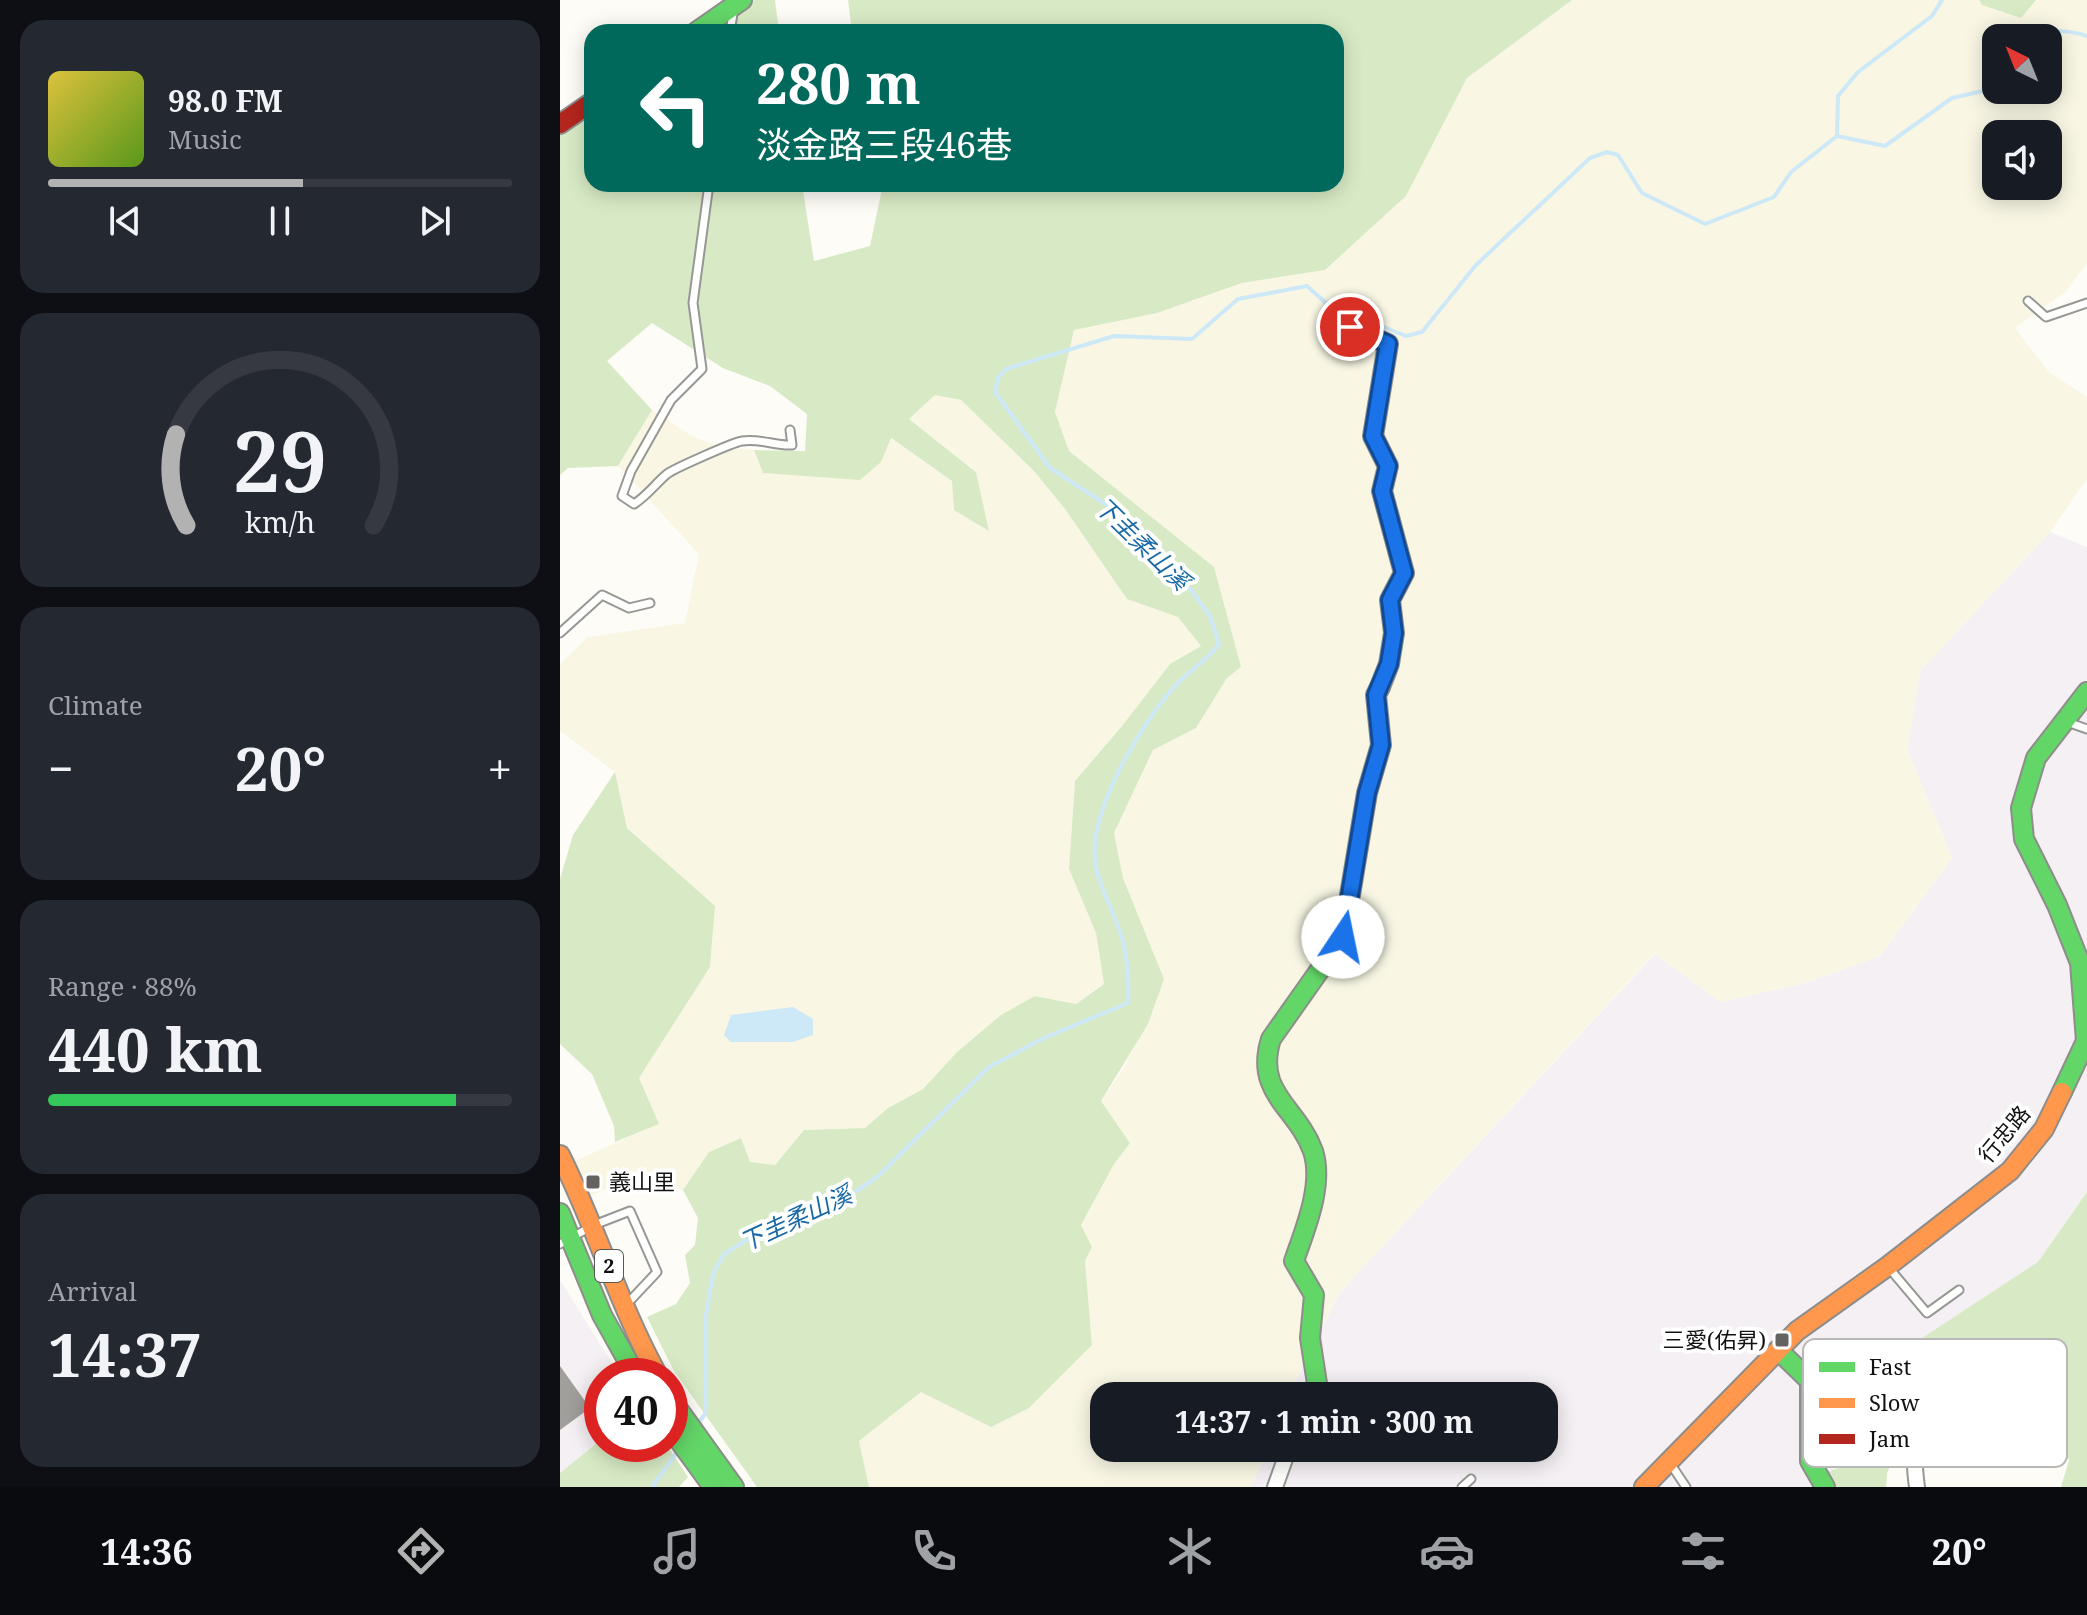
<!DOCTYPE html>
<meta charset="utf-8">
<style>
body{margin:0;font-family:"Noto Serif","Noto Sans TC",serif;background:#242831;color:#f1f3f6;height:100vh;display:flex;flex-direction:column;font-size:30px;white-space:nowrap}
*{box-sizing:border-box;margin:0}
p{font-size:26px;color:#9ea1a6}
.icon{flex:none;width:44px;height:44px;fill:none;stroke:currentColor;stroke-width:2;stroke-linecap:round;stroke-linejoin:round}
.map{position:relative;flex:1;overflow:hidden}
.drawer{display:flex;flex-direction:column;gap:20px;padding:20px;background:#0d0f14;width:560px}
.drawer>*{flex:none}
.hud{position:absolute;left:24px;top:24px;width:760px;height:168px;border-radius:24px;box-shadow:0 4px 20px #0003;background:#00695c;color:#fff;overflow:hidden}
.needle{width:52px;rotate:317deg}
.buttons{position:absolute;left:1422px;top:24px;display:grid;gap:16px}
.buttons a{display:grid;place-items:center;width:80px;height:80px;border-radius:16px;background:#171b24;box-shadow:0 4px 20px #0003;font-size:40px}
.speed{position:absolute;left:24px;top:1358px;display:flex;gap:16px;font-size:40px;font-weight:700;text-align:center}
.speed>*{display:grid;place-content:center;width:104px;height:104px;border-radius:50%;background:#171b24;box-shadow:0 4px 20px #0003;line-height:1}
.speed .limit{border:12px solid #d22;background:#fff;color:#111}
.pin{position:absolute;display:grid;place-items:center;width:68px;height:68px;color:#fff;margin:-34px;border:4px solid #fff;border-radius:50%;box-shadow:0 2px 8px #0007}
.me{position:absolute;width:88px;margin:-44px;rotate:11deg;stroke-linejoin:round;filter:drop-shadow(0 0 6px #0008)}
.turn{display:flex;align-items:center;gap:28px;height:168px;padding:0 40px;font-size:36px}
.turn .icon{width:104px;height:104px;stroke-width:2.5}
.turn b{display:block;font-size:56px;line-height:68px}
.big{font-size:60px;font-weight:700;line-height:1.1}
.drawer .tile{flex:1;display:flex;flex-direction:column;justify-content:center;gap:12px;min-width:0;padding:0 28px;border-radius:24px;background:#242831}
.drawer .dial{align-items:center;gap:0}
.dial svg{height:208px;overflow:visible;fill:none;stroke:#363941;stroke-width:7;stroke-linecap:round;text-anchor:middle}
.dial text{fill:#f1f3f6;stroke:none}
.song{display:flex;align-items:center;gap:24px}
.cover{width:96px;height:96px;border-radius:12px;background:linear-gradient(135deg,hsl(50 70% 55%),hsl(90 70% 35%))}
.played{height:8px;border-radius:4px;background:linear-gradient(90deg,#b2b2b3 55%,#363941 55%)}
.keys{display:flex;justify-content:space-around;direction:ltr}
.heat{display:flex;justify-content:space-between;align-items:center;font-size:44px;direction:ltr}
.charge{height:12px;border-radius:6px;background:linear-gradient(90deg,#34c759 88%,#363941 0)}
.trip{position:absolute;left:530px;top:1382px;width:468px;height:80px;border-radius:24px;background:#171b24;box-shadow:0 4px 20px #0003;font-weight:700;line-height:80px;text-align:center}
.menu{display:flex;height:128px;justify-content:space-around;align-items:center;background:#090b0e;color:#9ea1a6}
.menu .icon{width:56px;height:56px}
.menu .active{color:#b2b2b3}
.menu b{font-size:36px;color:#f1f3f6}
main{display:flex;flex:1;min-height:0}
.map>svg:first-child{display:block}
.industrial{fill:#f5f0f3}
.farmland{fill:#f9f7e4;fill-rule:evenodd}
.forest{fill:#d8eac5}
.water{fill:#cde8f7}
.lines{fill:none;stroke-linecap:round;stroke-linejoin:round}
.stream{stroke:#cde8f7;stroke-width:4}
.building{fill:#a19f9c}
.lane-casing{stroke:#979795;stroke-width:11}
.street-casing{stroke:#979795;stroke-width:18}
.fast-casing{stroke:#8e8d8b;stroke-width:22}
.slow-casing{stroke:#8e8d8b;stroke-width:22}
.jam-casing{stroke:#8e8d8b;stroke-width:22}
.lane{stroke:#fffffe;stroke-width:7}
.street{stroke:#fffffe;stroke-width:14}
.fast{stroke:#63d668;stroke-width:18}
.slow{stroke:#ff974d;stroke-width:18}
.jam{stroke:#b3261e;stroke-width:18}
.route-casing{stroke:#114b97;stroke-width:20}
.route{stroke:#1a73e8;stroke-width:14}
.poi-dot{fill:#646362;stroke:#fff;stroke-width:3}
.labels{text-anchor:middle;stroke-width:8;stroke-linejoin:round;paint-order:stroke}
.shield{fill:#fff;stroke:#585858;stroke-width:2}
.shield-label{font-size:20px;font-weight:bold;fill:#111}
.street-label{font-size:22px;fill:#111;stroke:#fff}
.poi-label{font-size:22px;fill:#111;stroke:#fff;text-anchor:start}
.water-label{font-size:24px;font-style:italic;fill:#1768a6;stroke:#fff}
.key{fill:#fff;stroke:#b8b8b8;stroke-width:2}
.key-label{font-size:22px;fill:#111}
</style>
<main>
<section class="drawer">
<div class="tile">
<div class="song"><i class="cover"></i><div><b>98.0 FM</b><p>Music</p></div></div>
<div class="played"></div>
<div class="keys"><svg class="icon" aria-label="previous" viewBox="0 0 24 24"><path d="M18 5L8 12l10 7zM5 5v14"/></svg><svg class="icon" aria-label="pause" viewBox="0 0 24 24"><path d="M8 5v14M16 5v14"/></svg><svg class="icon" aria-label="next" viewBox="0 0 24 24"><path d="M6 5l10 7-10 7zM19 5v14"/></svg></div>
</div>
<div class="tile dial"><svg viewBox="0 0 100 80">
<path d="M14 69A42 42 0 1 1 86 69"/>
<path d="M14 69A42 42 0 0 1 10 34" stroke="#b2b2b3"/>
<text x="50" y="56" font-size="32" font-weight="700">29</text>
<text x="50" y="72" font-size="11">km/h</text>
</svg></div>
<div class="tile"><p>Climate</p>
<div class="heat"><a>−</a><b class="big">20°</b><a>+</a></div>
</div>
<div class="tile"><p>Range · 88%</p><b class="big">440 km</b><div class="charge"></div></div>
<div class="tile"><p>Arrival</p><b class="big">14:37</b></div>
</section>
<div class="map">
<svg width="1527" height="1487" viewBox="0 0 1527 1487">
<rect width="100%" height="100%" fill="#fdfcf7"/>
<g class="industrial">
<polygon points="1490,532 1527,547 1527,1192 1479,1262 1339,1353 1312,1454 1252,1479 1256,1487 690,1487 709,1448 984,1448 984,1396 728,1396 780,1292 1095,954 1161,1002 1248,982 1320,956 1392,858 1347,749 1360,671"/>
<polygon points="0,1280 60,1376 42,1376 42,1405 39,1409 42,1415 42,1439 0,1473"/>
</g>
<g class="farmland">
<path d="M1012 0H1419L1422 5 1461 18 1476 0H1527V264L1505 292 1455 328 1489 372 1527 397V479L1490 532 1360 671 1347 749 1392 858 1320 956 1248 982 1161 1002 1094 954 780 1292 728 1396H544V1448H709L690 1487H309L299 1441 361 1392 532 1345 525 1261 532 1247 521 1225 554 1164 570 1143 541 1101 564 1068 604 979 563 878 554 833 593 750 636 728 667 678 654 567 509 451 495 413 514 329 597 313 682 283 765 270 846 196 907 78ZM1436 38H1488V90H1436ZM1436 134H1488V186H1436Z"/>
<polygon points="375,395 401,400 474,471 505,509 567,599 619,617 642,646 610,664 562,726 515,781 509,869 536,933 544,983 516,1004 475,996 397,1052 363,1089 328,1108 305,1128 245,1130 215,1165 190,1163 181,1138 149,1152 123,1190 65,1180 31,1196 15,1161 98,1124 79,1078 150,967 155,907 67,827 55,772 0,731 0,664 28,637 125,623 139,554 58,466 92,410 132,436 160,447 194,450 203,473 231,473 330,438 392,481 428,530 416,471 349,419"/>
</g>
<g class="forest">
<polygon points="194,0 215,0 219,32 150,32"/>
<polygon points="288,0 1012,0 907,78 846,196 765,270 682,283 597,313 514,330 495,412 509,451 654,567 681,667 667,678 636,728 593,750 554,833 563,878 604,979 588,1024 541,1101 570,1143 554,1164 521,1225 532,1247 525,1261 532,1345 469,1408 431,1427 361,1392 299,1441 309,1487 197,1487 114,1371 87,1317 116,1304 130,1283 125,1255 135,1245 138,1218 123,1190 149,1152 181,1138 190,1162 215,1165 244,1130 305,1128 328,1108 363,1089 397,1052 441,1015 475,996 516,1004 544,984 536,933 509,869 515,781 562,726 610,664 641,646 618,617 567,599 505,509 474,471 401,400 375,395 349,419 416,472 429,531 394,510 392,481 331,438 321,462 300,480 203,473 194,450 245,451 247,414 210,386 163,368 92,323 47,361 92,410 58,466 8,468 0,475 0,133 32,115 32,184 242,184 254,261 310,246 323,184 776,184 776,32 292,32"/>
<polygon points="1419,0 1476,0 1461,18 1422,5"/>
<polygon points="55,772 67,828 155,906 150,967 79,1078 99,1124 55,1142 54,1126 32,1074 0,1044 0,879 13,835"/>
<polygon points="1527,1192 1527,1487 1501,1487 1509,1460 1437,1364 1363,1399 1327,1473 1326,1487 1256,1487 1251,1479 1312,1454 1339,1353 1478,1262"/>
<polygon points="42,1439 42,1444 106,1444 128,1477 119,1487 0,1487 0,1473"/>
</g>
<polygon class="water" points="233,1007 253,1019 253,1035 233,1042 171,1042 164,1035 171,1015"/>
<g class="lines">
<g class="stream">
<path d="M1479 38C1494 28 1511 31 1527 36"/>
<polyline points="1277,136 1278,96 1298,72 1372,16 1382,0"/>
<path d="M137 1425 145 1414 146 1315 153 1274 164 1254 195 1235 274 1206 316 1178 429 1067 484 1038 568 1003C569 983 568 962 563 942 557 916 541 893 536 867 525 815 581 724 615 686 629 670 647 661 659 644L650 616 631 590 593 559 550 507 490 468 435 392 438 378 446 369 554 336 632 339 678 299 747 286 767 304 846 336 862 332 916 265 1030 158 1047 152 1058 155 1082 193 1145 224 1214 197 1231 172 1277 136 1325 146 1392 98 1436 88"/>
<polyline points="92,1487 117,1452"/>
</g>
</g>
<polygon class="building" points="0,1366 30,1408 0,1430"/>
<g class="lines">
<defs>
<g id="lane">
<polyline points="170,32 174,8"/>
<path d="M149 184 133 303 142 369 111 400 71 471 62 496 74 504C88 495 95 484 107 474 113 469 174 442 182 441 200 438 215 446 232 445L230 430"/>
<polyline points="1468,301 1486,317 1527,303"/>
<polyline points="0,633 42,595 69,608 90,603"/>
<polyline points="1507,722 1527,729"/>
<polyline points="0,1244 34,1225 70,1211 97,1272 66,1305"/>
<polyline points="1329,1268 1367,1313 1399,1290"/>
<polyline points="1110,1463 1126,1487"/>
<polyline points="902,1487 911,1479"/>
</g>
<g id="street">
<polyline points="715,1487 729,1448"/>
<path d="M1357 1487C1352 1452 1354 1437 1375 1408"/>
</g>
<g id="fast">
<polyline points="136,32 182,0"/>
<polyline points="1502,1092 1526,1041 1520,963 1497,905 1464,839 1461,808 1476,758 1527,692"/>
<polyline points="0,1213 42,1315 76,1376"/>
<polyline points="1218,1350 1250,1381 1250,1461 1265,1487"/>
<path d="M753 1396 758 1390 750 1338 754 1295 734 1261C745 1229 764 1185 753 1151 737 1107 694 1093 711 1039L783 937 807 793 821 745 816 695 820 687"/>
<polyline points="110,1398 174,1487"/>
<polyline points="110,1428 153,1487"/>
</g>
<g id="slow">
<polyline points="790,327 828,344 813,436 828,466 822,491 844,573 830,600 834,633 829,664 820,687"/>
<path d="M0 1155C36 1227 59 1305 98 1376"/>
<polyline points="1084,1487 1237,1331 1328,1266 1450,1171 1484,1129 1502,1092"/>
</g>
<polyline id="jam" points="0,124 32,102"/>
</defs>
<use href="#lane" class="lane-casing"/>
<use href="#street" class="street-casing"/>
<use href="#fast" class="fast-casing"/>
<use href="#slow" class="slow-casing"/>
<use href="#jam" class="jam-casing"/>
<use href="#lane" class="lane"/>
<use href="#street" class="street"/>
<use href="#fast" class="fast"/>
<use href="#slow" class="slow"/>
<use href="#jam" class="jam"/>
</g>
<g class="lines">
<defs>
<polyline id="route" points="783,937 807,793 821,745 816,695 829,664 834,633 830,600 844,573 822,491 828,466 813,436 828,344 790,327"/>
</defs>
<use href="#route" class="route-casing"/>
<use href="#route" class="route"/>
</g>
<g class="poi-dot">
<rect x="25" y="1174" width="16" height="16" rx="4"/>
<rect x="1214" y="1332" width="16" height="16" rx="4"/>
</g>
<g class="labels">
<rect class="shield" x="35" y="1250" width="28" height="32" rx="6"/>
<g class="shield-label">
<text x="49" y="1273">2</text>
</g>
<g class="street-label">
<text transform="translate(1444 1134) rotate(-50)" y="8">行忠路</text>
</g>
<g class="poi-label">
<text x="49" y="1190">義山里</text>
<text x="1206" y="1348" text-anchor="end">三愛(佑昇)</text>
</g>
<g class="water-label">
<text transform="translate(582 544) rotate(44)" y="8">下圭柔山溪</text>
<text transform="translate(236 1219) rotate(-25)" y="8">下圭柔山溪</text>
</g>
</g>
<rect x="1243" y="1339" width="264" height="128" rx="12" class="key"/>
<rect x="1259" y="1362" width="36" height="10" fill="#63d668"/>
<rect x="1259" y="1398" width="36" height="10" fill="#ff974d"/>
<rect x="1259" y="1434" width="36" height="10" fill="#b3261e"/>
<g class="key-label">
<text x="1309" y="1375">Fast</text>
<text x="1309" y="1411">Slow</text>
<text x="1309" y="1447">Jam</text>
</g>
</svg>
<div class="buttons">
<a><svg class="needle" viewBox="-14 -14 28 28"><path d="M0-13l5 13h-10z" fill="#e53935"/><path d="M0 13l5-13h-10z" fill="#9ea1a6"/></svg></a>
<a><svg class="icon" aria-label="sound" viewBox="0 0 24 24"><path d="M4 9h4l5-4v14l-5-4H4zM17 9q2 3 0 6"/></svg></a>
</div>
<div class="speed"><div class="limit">40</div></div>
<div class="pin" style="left:790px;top:327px;background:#d93025"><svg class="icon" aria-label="arrive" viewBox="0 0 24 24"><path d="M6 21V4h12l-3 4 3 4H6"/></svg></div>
<svg class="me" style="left:783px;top:937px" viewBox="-20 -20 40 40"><circle r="19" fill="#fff"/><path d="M0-13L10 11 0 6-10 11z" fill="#1a73e8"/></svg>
<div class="trip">14:37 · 1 min · 300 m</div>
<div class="hud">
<div class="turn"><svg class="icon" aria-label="left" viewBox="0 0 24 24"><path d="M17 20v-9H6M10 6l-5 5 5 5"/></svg><div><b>280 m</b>淡金路三段46巷</div></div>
</div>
</div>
</main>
<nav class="menu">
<b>14:36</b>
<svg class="icon active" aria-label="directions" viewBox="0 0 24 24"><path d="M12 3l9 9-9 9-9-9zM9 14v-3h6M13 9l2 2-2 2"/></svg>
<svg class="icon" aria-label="music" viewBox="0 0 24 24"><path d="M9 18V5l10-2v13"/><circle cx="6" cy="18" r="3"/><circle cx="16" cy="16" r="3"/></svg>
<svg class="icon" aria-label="phone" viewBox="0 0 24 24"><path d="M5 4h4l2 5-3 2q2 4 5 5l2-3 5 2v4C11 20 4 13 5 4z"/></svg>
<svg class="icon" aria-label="climate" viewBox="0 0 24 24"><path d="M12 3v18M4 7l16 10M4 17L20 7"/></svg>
<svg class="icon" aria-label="car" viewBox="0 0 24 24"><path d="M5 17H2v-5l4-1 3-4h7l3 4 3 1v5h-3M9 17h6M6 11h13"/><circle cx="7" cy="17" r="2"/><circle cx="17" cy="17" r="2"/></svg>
<svg class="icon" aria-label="filters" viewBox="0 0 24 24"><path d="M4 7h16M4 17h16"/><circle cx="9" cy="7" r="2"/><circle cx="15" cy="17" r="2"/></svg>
<b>20°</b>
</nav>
